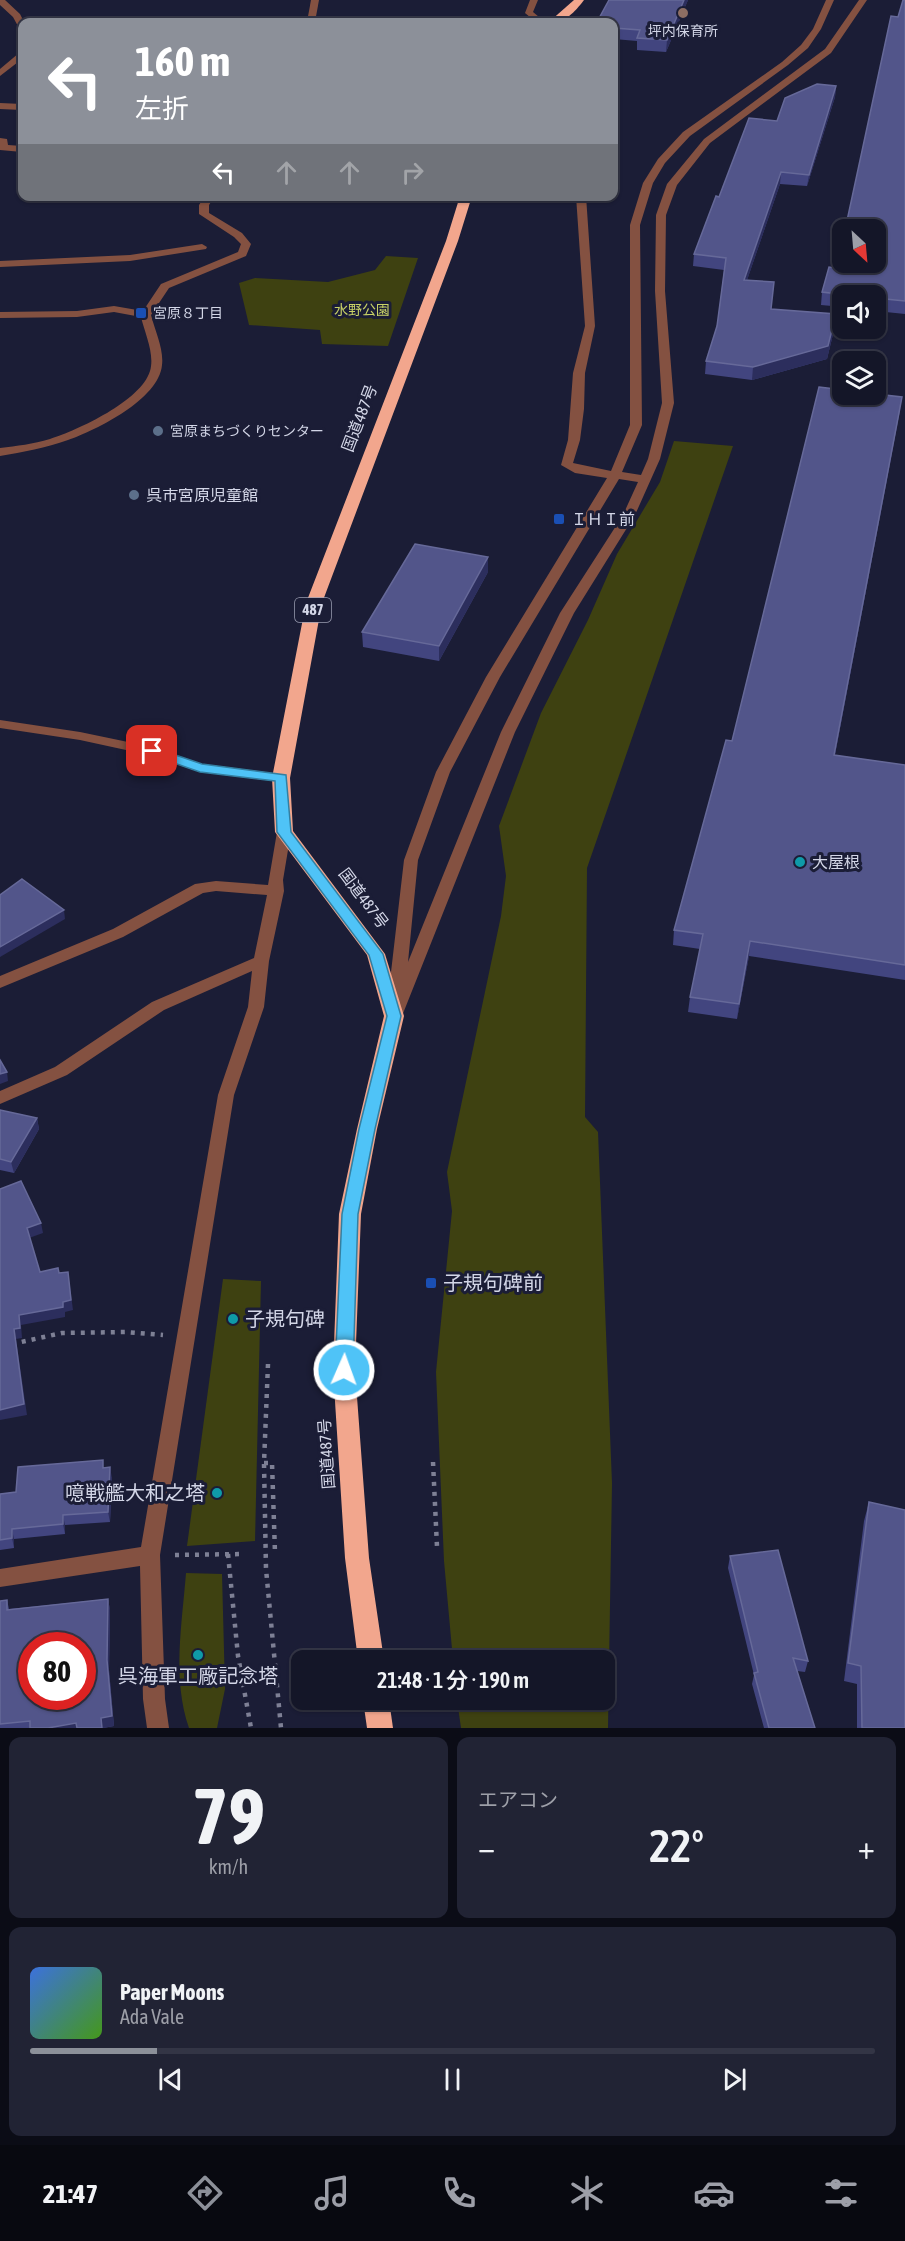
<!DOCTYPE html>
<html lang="ja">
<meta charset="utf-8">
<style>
body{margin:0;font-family:"Asap Condensed","Noto Sans JP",sans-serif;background:#212334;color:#f1f3f6;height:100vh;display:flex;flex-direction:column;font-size:22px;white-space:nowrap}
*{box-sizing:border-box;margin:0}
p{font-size:20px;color:#9d9fa8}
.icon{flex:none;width:33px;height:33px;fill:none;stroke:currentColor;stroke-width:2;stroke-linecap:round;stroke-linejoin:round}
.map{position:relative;height:1728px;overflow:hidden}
.panel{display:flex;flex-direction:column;gap:9px;padding:9px;background:#0b0c16;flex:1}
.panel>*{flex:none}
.banner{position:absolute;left:18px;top:18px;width:600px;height:183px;border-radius:12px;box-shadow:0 2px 4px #0004,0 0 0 2px #333545;background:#8c9099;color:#fff;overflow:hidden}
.needle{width:39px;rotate:154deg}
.controls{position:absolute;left:832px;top:219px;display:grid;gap:12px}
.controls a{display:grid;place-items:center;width:54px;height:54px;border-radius:12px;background:#141628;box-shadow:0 2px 4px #0004,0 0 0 2px #333545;font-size:30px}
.speed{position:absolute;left:18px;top:1632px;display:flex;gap:12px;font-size:30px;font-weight:700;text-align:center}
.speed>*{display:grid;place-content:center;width:78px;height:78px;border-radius:50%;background:#141628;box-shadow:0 2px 4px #0004,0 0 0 2px #333545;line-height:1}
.speed .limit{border:9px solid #d22;background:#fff;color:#111}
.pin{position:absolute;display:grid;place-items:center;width:51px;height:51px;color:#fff;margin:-26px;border-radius:12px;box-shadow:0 3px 9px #0006}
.me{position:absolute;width:66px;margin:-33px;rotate:2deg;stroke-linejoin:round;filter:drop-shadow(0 0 4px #0008)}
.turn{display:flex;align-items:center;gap:21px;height:126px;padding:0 18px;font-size:27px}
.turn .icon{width:78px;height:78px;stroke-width:2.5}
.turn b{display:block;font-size:42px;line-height:51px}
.lanes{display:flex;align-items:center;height:57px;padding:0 18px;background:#0003;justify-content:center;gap:30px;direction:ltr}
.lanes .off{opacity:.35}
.big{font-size:45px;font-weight:600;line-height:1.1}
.panel .widget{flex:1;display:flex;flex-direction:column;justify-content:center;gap:9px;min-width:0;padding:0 21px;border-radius:12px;background:#212334}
.panel .dial{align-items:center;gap:0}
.dial b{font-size:78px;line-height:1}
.song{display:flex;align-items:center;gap:18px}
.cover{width:72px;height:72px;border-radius:9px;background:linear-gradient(135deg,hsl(220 70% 55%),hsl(100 70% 35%))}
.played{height:6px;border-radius:3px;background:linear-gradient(90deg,#8c9099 15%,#333545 15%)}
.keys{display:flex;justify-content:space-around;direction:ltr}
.heat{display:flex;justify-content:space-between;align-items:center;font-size:33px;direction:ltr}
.panel .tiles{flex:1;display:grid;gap:9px;grid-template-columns:1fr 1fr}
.widget:last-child{grid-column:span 2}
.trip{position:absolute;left:291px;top:1650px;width:324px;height:60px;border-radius:12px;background:#141628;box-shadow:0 2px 4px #0004,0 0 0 2px #333545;font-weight:600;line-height:60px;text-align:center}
.tab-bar{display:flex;height:96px;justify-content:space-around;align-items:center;background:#080910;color:#9d9fa8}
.tab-bar .icon{width:42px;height:42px}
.tab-bar .selected{color:#8c9099}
.tab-bar b{font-size:27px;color:#f1f3f6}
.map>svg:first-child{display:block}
.green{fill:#3e4111}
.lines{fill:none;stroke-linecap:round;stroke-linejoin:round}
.path{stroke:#7e8095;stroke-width:4.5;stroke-dasharray:4 6;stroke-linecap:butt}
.minor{fill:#845141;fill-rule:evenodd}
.highway{fill:#f2a68d;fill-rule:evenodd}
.wall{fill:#42457f}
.shaded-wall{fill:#2c2e5d}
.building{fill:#52558a;stroke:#666999;stroke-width:1.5;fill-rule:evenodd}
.route{fill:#4fc3f7;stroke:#337fa1;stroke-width:1.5}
.education-dot{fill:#8d6e63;stroke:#1b1d36;stroke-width:2}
.transit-dot{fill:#1a4fb4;stroke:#1b1d36;stroke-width:2}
.service-dot{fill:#5c6f8a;stroke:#1b1d36;stroke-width:2}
.culture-dot{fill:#0f9aa8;stroke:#1b1d36;stroke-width:2}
.labels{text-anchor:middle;stroke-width:6;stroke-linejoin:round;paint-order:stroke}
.far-poi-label{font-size:14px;fill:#d3d6e7;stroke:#1b1d36;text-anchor:start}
.far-park-label{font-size:14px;fill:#c9d266;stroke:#1b1d36}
.shield{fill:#1b1d36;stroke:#9c9eb2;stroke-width:1.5}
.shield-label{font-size:15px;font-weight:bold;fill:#d3d6e7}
.street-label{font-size:16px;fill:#d3d6e7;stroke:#1b1d36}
.poi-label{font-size:16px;fill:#d3d6e7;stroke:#1b1d36;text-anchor:start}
.near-poi-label{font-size:20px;fill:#d3d6e7;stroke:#1b1d36;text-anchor:start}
</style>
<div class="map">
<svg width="905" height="1728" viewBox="0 0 905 1728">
<rect width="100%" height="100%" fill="#1b1d36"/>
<g class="green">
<polygon points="386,256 418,258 388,346 322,344 320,330 249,325 239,283 255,278 328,282 375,270"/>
<polygon points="674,441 733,446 587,868 585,1117 598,1132 612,1483 608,1728 461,1728 457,1700 604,1700 604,1660 453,1660 444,1561 436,1372 452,1211 447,1172 501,916 506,876 499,826 541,713 588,620 617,554 660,482"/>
<polygon points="223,1279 261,1281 255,1541 187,1546"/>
<path d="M186 1573 222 1574 225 1689 217 1728H189C172 1679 182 1624 186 1573Z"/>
</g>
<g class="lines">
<g class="path">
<polyline points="12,1344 62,1333 126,1332 163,1335"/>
<polyline points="268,1364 264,1463 266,1569 281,1728"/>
<polyline points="433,1462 437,1547"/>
<polyline points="264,1463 272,1463 275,1553"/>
<polyline points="228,1554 238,1656 251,1728"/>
<polyline points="175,1555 244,1554"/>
</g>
<g class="minor">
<polygon points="0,0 5,0 20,14 24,22 22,22 22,28 19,28 13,17 0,5"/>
<polygon points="311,0 319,0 315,22 307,22"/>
<polygon points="530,0 538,0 533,12 545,22 536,22 525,13"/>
<path d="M826 0H834L821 29 808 48 788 65 690 136 665 163 653 183 640 225 642 425 622 472 641 475 648 459 662 403 655 291 656 215 667 184 704 139 825 49 859 0H867L831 53 710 143 677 185 666 215 665 291 674 403 660 459 635 515 574 613 515 732 402 1016 400 1020H388L386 1016 391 1002 388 998 404 860 436 772 486 677 607 478 575 473 561 465 568 440 573 373 585 326 576 196H586L595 326 585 373 584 409 580 440 573 463 611 471 630 425V225L643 183 658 159 683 132 782 62 801 45 813 29ZM619 479 638 482 623 515 560 613 501 732 408 962 418 860 450 772 500 677Z"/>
<polygon points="19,53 22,53 22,59 0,76 0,69"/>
<polygon points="0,103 22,104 22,110 0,109"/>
<polygon points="0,138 7,139 8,145 22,146 22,152 0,150"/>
<path d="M205 196H215L209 205V213L242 233 251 244 246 256 169 288 151 315C155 331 164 349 162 365 159 399 97 430 68 440 46 448 23 452 0 456V448C17 446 33 444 50 439 78 430 141 401 150 371 155 354 145 334 141 317L114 312 77 317 0 318V312L77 311 114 306 143 311 161 284 238 252 241 244 234 237 199 214V205Z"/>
<polygon points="202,244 207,247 206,249 130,261 0,267 0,261 130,255"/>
<polygon points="0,720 80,732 152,747 202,764 281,774 288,778 281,782 200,772 149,755 80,740 0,728"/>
<polygon points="284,827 291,832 283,880 284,891 269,961 264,1007 234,1095 160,1555 165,1699 169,1728 147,1728 143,1699 140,1566 0,1587 0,1569 141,1547 218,1095 248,1007 252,971 164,1010 67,1075 0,1104 0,1091 55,1067 152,1002 254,958 267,895 216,891 203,893 123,937 0,988 0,976 113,929 195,884 216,881 268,885 277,832"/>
</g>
<g class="highway">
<path d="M574 0H584C574 13 566 22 549 22Z"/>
<polygon points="460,196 472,196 458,241 322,603 290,778 293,831 385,954 404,1016 377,1129 361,1214 355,1370 369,1558 384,1660 358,1660 345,1558 333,1370 339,1214 357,1129 384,1016 367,955 275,832 272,778 306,603 446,241"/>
<polygon points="363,1700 389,1700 393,1728 367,1728"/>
</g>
</g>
<g class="wall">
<polygon points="609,0 688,0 666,52 637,50 637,41 614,39 614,22"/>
<polygon points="905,0 905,314 876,311 876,296 843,296 843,307 821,305 822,292 836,268 898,17"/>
<polygon points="836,86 835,97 807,186 780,184 747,280 771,309 835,326 827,359 752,380 705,374 706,361 717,326 724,270 693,266 694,254 719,197 777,121"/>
<polygon points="900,410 835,755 905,765 905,980 749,956 737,1019 688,1012 690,997 700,949 673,945 674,930 732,741"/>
<polygon points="488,572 439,661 363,647 362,632"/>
<polygon points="0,1110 37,1118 39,1129 14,1173 0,1170"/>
<polygon points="104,1468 112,1478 110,1522 65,1525 65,1534 14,1539 14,1548 0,1550 0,1494 16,1492"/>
<polygon points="869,1502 905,1728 857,1728 857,1684 844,1681 864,1521"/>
<polygon points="730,1556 808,1661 805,1672 797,1671 815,1728 764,1728 752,1684 754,1675 728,1568"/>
<polygon points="108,1599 110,1610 109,1670 114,1726 103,1728 0,1728 0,1601 7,1600 9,1609"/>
</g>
<g class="shaded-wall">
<polygon points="684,0 688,0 666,52 667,40"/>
<polygon points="836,86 835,97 807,186 809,175"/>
<polygon points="781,172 780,184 743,292 744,280"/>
<polygon points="836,314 835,326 827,359 752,380 753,367"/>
<polygon points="902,397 900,410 832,770 834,755"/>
<polygon points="488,557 488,572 439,661 439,646"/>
<polygon points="64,910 65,919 0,957 0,947"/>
<polygon points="750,941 749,956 737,1019 739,1004"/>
<polygon points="7,1072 8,1081 0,1084 0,1074"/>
<polygon points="37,1118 39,1129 14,1173 11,1162"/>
<polygon points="41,1223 43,1233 29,1238 27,1228"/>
<polygon points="68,1272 73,1310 65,1312 65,1317 21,1325 22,1338 16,1339 27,1415 0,1420 0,1410 14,1329 19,1315 63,1302"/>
<polygon points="110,1467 112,1478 110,1522 108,1512"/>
<polygon points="63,1515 65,1525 65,1534 63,1524"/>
<polygon points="12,1529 14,1539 14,1548 12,1538"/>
<polygon points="108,1599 110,1610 109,1670 114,1726 102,1728 101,1718 107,1660"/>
<polygon points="76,1723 77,1728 48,1728"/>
</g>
<g class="building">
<polygon points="609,0 684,0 667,40 637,38 640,30 614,28 614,22 597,22"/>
<polygon points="903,0 905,0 905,301 876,298 876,296 855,296 822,292 829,267 836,268 843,237 843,262 876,262 876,230 845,230 891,16 898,17"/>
<polygon points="817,84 836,86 809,175 781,172 744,280 774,282 771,309 836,314 828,346 753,367 706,361 717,326 726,258 694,254 716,196 719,197 749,118 777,121 785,98"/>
<polygon points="819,387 843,390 843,394 876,394 902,397 834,755 905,765 905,965 750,941 739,1004 690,997 703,934 674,930 726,740 732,741"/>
<polygon points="415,544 488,557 439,646 362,632"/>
<polygon points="22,879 64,910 0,947 0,895"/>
<polygon points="0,1060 7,1072 0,1074"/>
<polygon points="0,1110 37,1118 11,1162 0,1159"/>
<polygon points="21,1181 41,1223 27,1228 40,1272 58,1268 59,1273 68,1272 71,1300 63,1302 63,1307 19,1315 20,1328 14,1329 24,1404 0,1410 0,1189"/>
<polygon points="103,1460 103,1468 110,1467 108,1512 63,1515 63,1524 12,1529 12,1538 0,1540 0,1494 16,1492 18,1467"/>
<polygon points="869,1502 905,1510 905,1728 862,1728 861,1666 848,1663"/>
<polygon points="778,1550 808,1661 793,1658 815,1728 769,1728 754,1673 758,1672 730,1556"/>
<path d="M108 1599 107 1660 112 1716 101 1718 102 1728H77L76 1723 48 1728H30V1721L0 1724V1601L7 1600V1610ZM32 1646H82V1696H32Z"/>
</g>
<polygon class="route" points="152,747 202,764 286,775 291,832 383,954 401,1016 375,1129 358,1214 353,1370 350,1375 344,1377 338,1375 335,1370 342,1214 359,1129 387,1016 369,955 277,832 275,781 200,772 148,754 146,751"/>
<circle class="education-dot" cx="683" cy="13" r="6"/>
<g class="transit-dot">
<rect x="135" y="307" width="12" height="12" rx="3"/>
<rect x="553" y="513" width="12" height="12" rx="3"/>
<rect x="425" y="1277" width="12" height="12" rx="3"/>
</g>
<g class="service-dot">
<circle cx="158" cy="431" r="6"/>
<circle cx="134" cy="495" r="6"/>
</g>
<g class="culture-dot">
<circle cx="800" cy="862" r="6"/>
<circle cx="233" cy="1319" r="6"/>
<circle cx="217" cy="1493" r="6"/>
<circle cx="198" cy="1655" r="6"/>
</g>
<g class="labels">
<g class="far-poi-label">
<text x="683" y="36" text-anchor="middle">坪内保育所</text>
<text x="153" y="318">宮原８丁目</text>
<text x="170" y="436">宮原まちづくりセンター</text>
</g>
<g class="far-park-label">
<text x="362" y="315">水野公園</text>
</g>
<rect class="shield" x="295" y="598" width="36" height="24" rx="4.5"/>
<g class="shield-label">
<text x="313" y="615">487</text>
</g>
<g class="street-label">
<text transform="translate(359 418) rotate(-69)" y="6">国道487号</text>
<text transform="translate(364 898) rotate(53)" y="6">国道487号</text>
<text transform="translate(326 1454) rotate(-94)" y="6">国道487号</text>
</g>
<g class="poi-label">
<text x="146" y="501">呉市宮原児童館</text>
<text x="571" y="525">ＩＨＩ前</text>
<text x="812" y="868">大屋根</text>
</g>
<g class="near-poi-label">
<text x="443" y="1290">子規句碑前</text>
<text x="245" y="1326">子規句碑</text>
<text x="205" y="1500" text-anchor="end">噫戦艦大和之塔</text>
<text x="198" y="1683" text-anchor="middle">呉海軍工廠記念塔</text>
</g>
</g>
</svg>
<div class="controls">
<a><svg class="needle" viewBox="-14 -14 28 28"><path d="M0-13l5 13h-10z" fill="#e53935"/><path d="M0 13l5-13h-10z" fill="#9d9fa8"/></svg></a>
<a><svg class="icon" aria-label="sound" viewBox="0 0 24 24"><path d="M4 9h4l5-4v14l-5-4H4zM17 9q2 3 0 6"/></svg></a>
<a><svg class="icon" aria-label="layers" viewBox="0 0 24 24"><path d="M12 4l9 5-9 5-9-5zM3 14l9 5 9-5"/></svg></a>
</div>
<div class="speed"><div class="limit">80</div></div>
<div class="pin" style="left:152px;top:751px;background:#d93025"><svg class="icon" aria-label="arrive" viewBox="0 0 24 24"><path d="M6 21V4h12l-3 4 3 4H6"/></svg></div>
<svg class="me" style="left:344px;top:1370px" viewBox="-20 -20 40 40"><circle r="17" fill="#4fc3f7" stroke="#fff" stroke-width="3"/><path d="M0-11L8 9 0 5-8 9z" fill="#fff"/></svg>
<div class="trip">21:48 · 1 分 · 190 m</div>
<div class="banner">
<div class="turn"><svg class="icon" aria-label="left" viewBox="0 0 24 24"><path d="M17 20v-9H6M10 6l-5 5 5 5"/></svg><div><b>160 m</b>左折</div></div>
<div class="lanes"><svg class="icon" aria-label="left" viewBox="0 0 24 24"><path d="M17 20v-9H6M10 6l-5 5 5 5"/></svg><svg class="icon off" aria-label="ahead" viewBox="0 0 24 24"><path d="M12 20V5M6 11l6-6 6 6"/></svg><svg class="icon off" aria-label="ahead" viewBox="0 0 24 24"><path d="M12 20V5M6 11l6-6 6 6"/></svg><svg class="icon off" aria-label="right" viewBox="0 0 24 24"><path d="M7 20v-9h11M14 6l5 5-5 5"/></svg></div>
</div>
</div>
<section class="panel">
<div class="tiles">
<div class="widget dial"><b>79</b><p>km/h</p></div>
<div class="widget"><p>エアコン</p>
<div class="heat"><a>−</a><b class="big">22°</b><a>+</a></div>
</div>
<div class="widget">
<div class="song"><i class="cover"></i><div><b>Paper Moons</b><p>Ada Vale</p></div></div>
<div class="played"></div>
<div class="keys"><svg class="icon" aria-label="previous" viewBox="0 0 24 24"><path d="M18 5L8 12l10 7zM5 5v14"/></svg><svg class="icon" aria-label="pause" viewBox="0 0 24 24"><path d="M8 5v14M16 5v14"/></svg><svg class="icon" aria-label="next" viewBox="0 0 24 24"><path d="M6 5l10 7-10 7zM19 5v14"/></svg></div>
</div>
</div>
</section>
<nav class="tab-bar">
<b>21:47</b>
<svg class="icon selected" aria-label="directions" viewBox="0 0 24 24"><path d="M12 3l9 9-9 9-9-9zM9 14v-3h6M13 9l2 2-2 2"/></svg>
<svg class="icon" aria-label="music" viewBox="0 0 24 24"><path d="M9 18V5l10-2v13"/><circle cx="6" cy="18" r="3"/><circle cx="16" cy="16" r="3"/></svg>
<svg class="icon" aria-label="phone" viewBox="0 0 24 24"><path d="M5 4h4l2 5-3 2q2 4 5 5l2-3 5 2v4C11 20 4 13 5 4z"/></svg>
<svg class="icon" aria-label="climate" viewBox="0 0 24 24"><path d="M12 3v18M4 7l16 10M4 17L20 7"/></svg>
<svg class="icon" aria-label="car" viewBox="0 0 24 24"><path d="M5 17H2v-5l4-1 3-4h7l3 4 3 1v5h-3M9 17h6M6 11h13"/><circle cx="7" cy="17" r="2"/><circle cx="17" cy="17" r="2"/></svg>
<svg class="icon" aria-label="filters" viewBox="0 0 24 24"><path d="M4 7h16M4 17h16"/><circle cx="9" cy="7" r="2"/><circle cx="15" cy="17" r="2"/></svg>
</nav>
